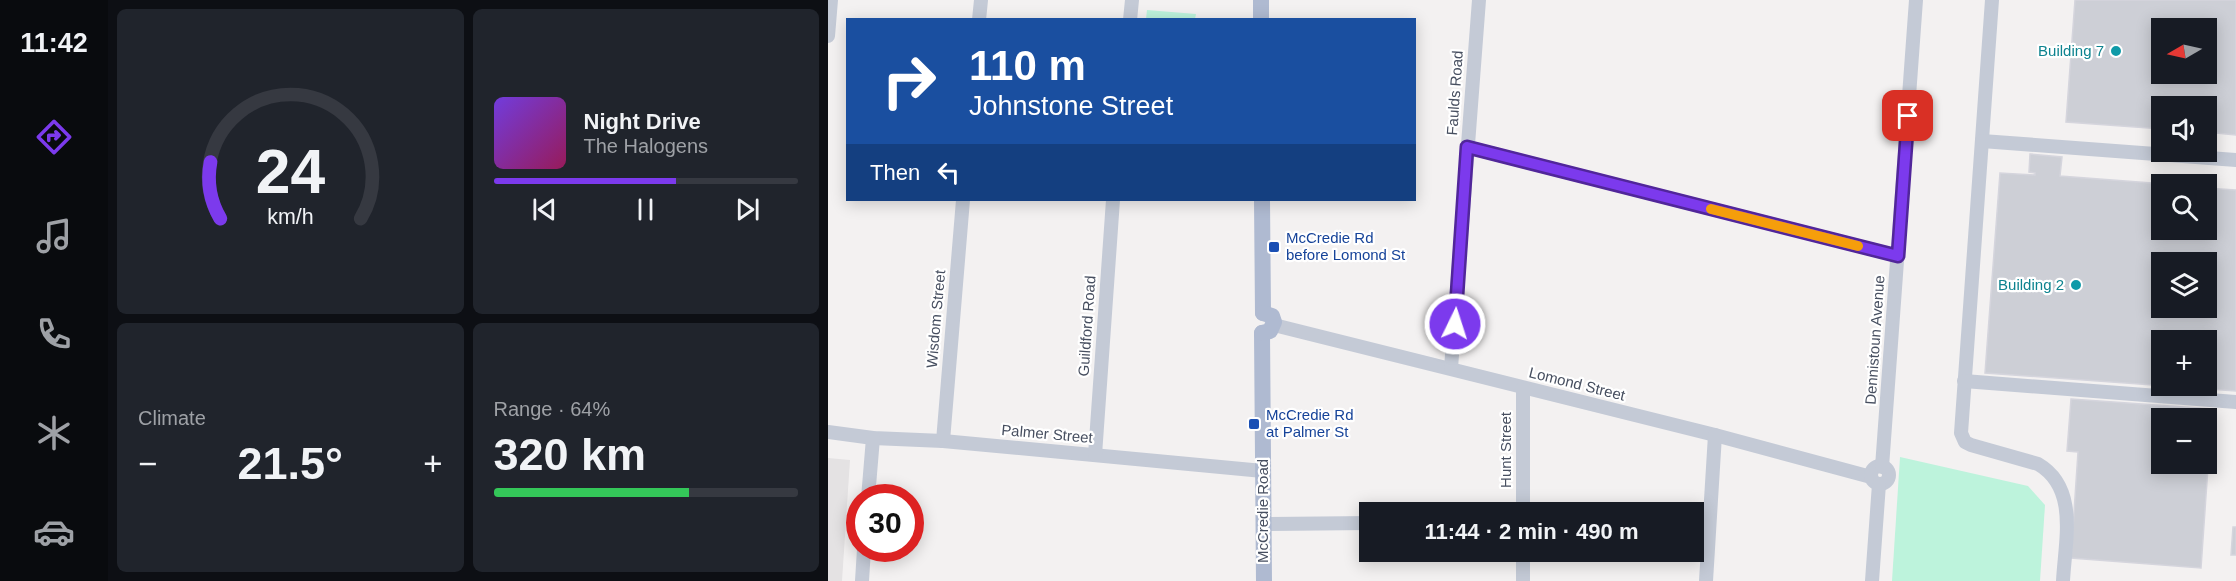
<!DOCTYPE html>
<meta charset="utf-8">
<style>
body{margin:0;font-family:Helvetica,sans-serif;background:#20242c;color:#f1f3f6;height:100vh;display:flex;flex-direction:column;font-size:22px;white-space:nowrap}
*{box-sizing:border-box;margin:0}
p{font-size:20px;color:#9ea1a6}
.icon{flex:none;width:33px;height:33px;fill:none;stroke:currentColor;stroke-width:2;stroke-linecap:round;stroke-linejoin:round}
.map{position:relative;flex:1;overflow:hidden}
.drawer{display:flex;flex-direction:column;gap:9px;padding:9px;background:#0d0f14;width:720px}
.drawer>*{flex:none}
.hud{position:absolute;left:18px;top:18px;width:570px;height:183px;border-radius:0px;box-shadow:0 3px 15px #0003;background:#1a4fa0;color:#fff;overflow:hidden}
.needle{width:39px;rotate:261deg}
.buttons{position:absolute;left:1323px;top:18px;display:grid;gap:12px}
.buttons a{display:grid;place-items:center;width:66px;height:66px;border-radius:0px;background:#171b24;box-shadow:0 3px 15px #0003;font-size:30px}
.speed{position:absolute;left:18px;top:484px;display:flex;gap:12px;font-size:30px;font-weight:700;text-align:center}
.speed>*{display:grid;place-content:center;width:78px;height:78px;border-radius:50%;background:#171b24;box-shadow:0 3px 15px #0003;line-height:1}
.speed .limit{border:9px solid #d22;background:#fff;color:#111}
.pin{position:absolute;display:grid;place-items:center;width:51px;height:51px;color:#fff;margin:-26px;border-radius:12px;box-shadow:0 3px 9px #0006}
.me{position:absolute;width:66px;margin:-33px;rotate:4deg;stroke-linejoin:round;filter:drop-shadow(0 0 4px #0008)}
.turn{display:flex;align-items:center;gap:21px;height:126px;padding:0 24px;font-size:27px}
.turn .icon{width:78px;height:78px;stroke-width:2.5}
.turn b{display:block;font-size:42px;line-height:51px}
.then{display:flex;align-items:center;height:57px;padding:0 24px;background:#0003;gap:12px;font-size:22px}
.big{font-size:45px;font-weight:700;line-height:1.1}
.drawer .tile{flex:1;display:flex;flex-direction:column;justify-content:center;gap:9px;min-width:0;padding:0 21px;border-radius:9px;background:#20242c}
.drawer .dial{align-items:center;gap:0}
.dial svg{height:156px;overflow:visible;fill:none;stroke:#363941;stroke-width:7;stroke-linecap:round;text-anchor:middle}
.dial text{fill:#f1f3f6;stroke:none}
.song{display:flex;align-items:center;gap:18px}
.cover{width:72px;height:72px;border-radius:9px;background:linear-gradient(135deg,hsl(260 70% 55%),hsl(330 70% 35%))}
.played{height:6px;border-radius:3px;background:linear-gradient(90deg,#7c3aed 60%,#363941 60%)}
.keys{display:flex;justify-content:space-around;direction:ltr}
.heat{display:flex;justify-content:space-between;align-items:center;font-size:33px;direction:ltr}
.charge{height:9px;border-radius:4px;background:linear-gradient(90deg,#34c759 64%,#363941 0)}
.drawer .tiles{flex:1;display:grid;gap:9px;grid-template-columns:repeat(2,1fr)}
.trip{position:absolute;left:531px;top:502px;width:345px;height:60px;border-radius:0px;background:#171b24;box-shadow:0 3px 15px #0003;font-weight:700;line-height:60px;text-align:center}
main{display:flex;flex:1;min-height:0}
.dock{display:flex;flex-direction:column;width:108px;justify-content:space-around;align-items:center;background:#090b0e;color:#9ea1a6}
.dock .icon{width:42px;height:42px}
.dock .on{color:#7c3aed}
.dock b{font-size:27px;color:#f1f3f6}
.map>svg:first-child{display:block}
.education{fill:#e4e2e3}
.green{fill:#bdf3dc}
.building{fill:#cdcfd6;stroke:#d5d5dd;stroke-width:1.5;fill-rule:evenodd}
.lines{fill:none;stroke-linecap:round;stroke-linejoin:round}
.minor{stroke:#c4cad6;stroke-width:14}
.major{stroke:#afbad1;stroke-width:16}
.route-casing{stroke:#51269a;stroke-width:15}
.route{stroke:#7c3aed;stroke-width:10}
.slow{stroke:#f59e0b;stroke-width:10}
.culture-dot{fill:#0f9aa8;stroke:#fff;stroke-width:2}
.transit-dot{fill:#1a4fb4;stroke:#fff;stroke-width:2}
.labels{text-anchor:middle;stroke-width:4.5;stroke-linejoin:round;paint-order:stroke}
.culture-label{font-size:15px;fill:#0d838f;stroke:#fff;text-anchor:end}
.street-label{font-size:15px;fill:#474f60;stroke:#fff}
.transit-label{font-size:15px;fill:#164399;stroke:#fff;text-anchor:start}
</style>
<main>
<nav class="dock">
<b>11:42</b>
<svg class="icon on" aria-label="directions" viewBox="0 0 24 24"><path d="M12 3l9 9-9 9-9-9zM9 14v-3h6M13 9l2 2-2 2"/></svg>
<svg class="icon" aria-label="music" viewBox="0 0 24 24"><path d="M9 18V5l10-2v13"/><circle cx="6" cy="18" r="3"/><circle cx="16" cy="16" r="3"/></svg>
<svg class="icon" aria-label="phone" viewBox="0 0 24 24"><path d="M5 4h4l2 5-3 2q2 4 5 5l2-3 5 2v4C11 20 4 13 5 4z"/></svg>
<svg class="icon" aria-label="climate" viewBox="0 0 24 24"><path d="M12 3v18M4 7l16 10M4 17L20 7"/></svg>
<svg class="icon" aria-label="car" viewBox="0 0 24 24"><path d="M5 17H2v-5l4-1 3-4h7l3 4 3 1v5h-3M9 17h6M6 11h13"/><circle cx="7" cy="17" r="2"/><circle cx="17" cy="17" r="2"/></svg>
</nav>
<section class="drawer">
<div class="tiles">
<div class="tile dial"><svg viewBox="0 0 100 80">
<path d="M14 69A42 42 0 1 1 86 69"/>
<path d="M14 69A42 42 0 0 1 9 40" stroke="#7c3aed"/>
<text x="50" y="56" font-size="32" font-weight="700">24</text>
<text x="50" y="72" font-size="11">km/h</text>
</svg></div>
<div class="tile">
<div class="song"><i class="cover"></i><div><b>Night Drive</b><p>The Halogens</p></div></div>
<div class="played"></div>
<div class="keys"><svg class="icon" aria-label="previous" viewBox="0 0 24 24"><path d="M18 5L8 12l10 7zM5 5v14"/></svg><svg class="icon" aria-label="pause" viewBox="0 0 24 24"><path d="M8 5v14M16 5v14"/></svg><svg class="icon" aria-label="next" viewBox="0 0 24 24"><path d="M6 5l10 7-10 7zM19 5v14"/></svg></div>
</div>
<div class="tile"><p>Climate</p>
<div class="heat"><a>−</a><b class="big">21.5°</b><a>+</a></div>
</div>
<div class="tile"><p>Range · 64%</p><b class="big">320 km</b><div class="charge"></div></div>
</div>
</section>
<div class="map">
<svg width="1408" height="581" viewBox="0 0 1408 581">
<rect width="100%" height="100%" fill="#f3f1f1"/>
<polygon class="education" points="0,458 22,460 14,581 0,581"/>
<g class="green">
<polygon points="319,10 368,14 367,19 318,19"/>
<polygon points="1072,457 1200,486 1217,505 1212,581 1064,581"/>
</g>
<g class="building">
<path d="M1247 0H1408V135L1378 132V106H1334V129L1238 122ZM1334 28H1378V74H1334Z"/>
<path d="M1202 154 1234 157 1232 176 1337 184H1334V230H1378V188L1408 190V391L1157 373 1172 173 1207 175V173L1201 172ZM1334 262H1378V308H1334ZM1334 340H1378V386H1334Z"/>
<path d="M1243 399 1384 409 1373 568 1243 558 1250 452 1239 451ZM1334 418H1378V464H1334Z"/>
<polygon points="1405,527 1408,527 1408,555 1403,555"/>
</g>
<g class="lines">
<g class="minor">
<path d="M1164 0 1133 433 1137 442 1143 445 1210 464C1251 488 1237 541 1235 581"/>
<polyline points="151,20 153,0"/>
<polyline points="302,20 304,0"/>
<polyline points="0,36 3,0"/>
<polyline points="1154,141 1408,160"/>
<polyline points="639,147 1070,256"/>
<polyline points="446,325 887,435 1043,477"/>
<polyline points="623,368 651,0"/>
<polyline points="1136,381 1408,402"/>
<polyline points="0,432 45,438 115,441 435,471"/>
<polyline points="115,441 135,200"/>
<polyline points="267,455 285,200"/>
<circle cx="1052" cy="475" r="9"/>
<polyline points="1054,467 1088,0"/>
<polyline points="40,498 45,438"/>
<polyline points="695,513 695,388"/>
<polyline points="436,524 542,523"/>
<polyline points="34,581 36,549"/>
<polyline points="695,581 695,552"/>
<polyline points="878,581 887,435"/>
<polyline points="1044,581 1051,484"/>
</g>
<g class="major">
<polyline points="433,0 433,20"/>
<polyline points="434,200 435,313"/>
<polyline points="434,333 436,581"/>
<polyline points="434,333 442,331 446,322 444,316 435,313"/>
</g>
</g>
<g class="lines">
<defs>
<polyline id="route" points="627,324 639,147 1070,256 1080,116"/>
</defs>
<use href="#route" class="route-casing"/>
<use href="#route" class="route"/>
<polyline class="slow" points="883,209 1030,246"/>
</g>
<g class="culture-dot">
<circle cx="1288" cy="51" r="6"/>
<circle cx="1248" cy="285" r="6"/>
</g>
<g class="transit-dot">
<rect x="440" y="241" width="12" height="12" rx="3"/>
<rect x="420" y="418" width="12" height="12" rx="3"/>
</g>
<g class="labels">
<g class="culture-label">
<text x="1276" y="56">Building 7</text>
<text x="1236" y="290">Building 2</text>
</g>
<g class="street-label">
<text transform="translate(627 93) rotate(-86)" y="5">Faulds Road</text>
<text transform="translate(108 319) rotate(-85)" y="5">Wisdom Street</text>
<text transform="translate(259 326) rotate(-86)" y="5">Guildford Road</text>
<text transform="translate(1047 340) rotate(-86)" y="5">Dennistoun Avenue</text>
<text transform="translate(749 384) rotate(14)" y="5">Lomond Street</text>
<text transform="translate(219 434) rotate(5)" y="5">Palmer Street</text>
<text transform="translate(678 450) rotate(-90)" y="5">Hunt Street</text>
<text transform="translate(435 511) rotate(-90)" y="5">McCredie Road</text>
</g>
<g class="transit-label">
<text x="458" y="243">McCredie Rd<tspan x="458" dy="17">before Lomond St</tspan></text>
<text x="438" y="420">McCredie Rd<tspan x="438" dy="17">at Palmer St</tspan></text>
</g>
</g>
</svg>
<div class="buttons">
<a><svg class="needle" viewBox="-14 -14 28 28"><path d="M0-13l5 13h-10z" fill="#e53935"/><path d="M0 13l5-13h-10z" fill="#9ea1a6"/></svg></a>
<a><svg class="icon" aria-label="sound" viewBox="0 0 24 24"><path d="M4 9h4l5-4v14l-5-4H4zM17 9q2 3 0 6"/></svg></a>
<a><svg class="icon" aria-label="search" viewBox="0 0 24 24"><circle cx="10" cy="10" r="6"/><path d="M15 15l6 6"/></svg></a>
<a><svg class="icon" aria-label="layers" viewBox="0 0 24 24"><path d="M12 4l9 5-9 5-9-5zM3 14l9 5 9-5"/></svg></a>
<a>+</a>
<a>−</a>
</div>
<div class="speed"><div class="limit">30</div></div>
<div class="pin" style="left:1080px;top:116px;background:#d93025"><svg class="icon" aria-label="arrive" viewBox="0 0 24 24"><path d="M6 21V4h12l-3 4 3 4H6"/></svg></div>
<svg class="me" style="left:627px;top:324px" viewBox="-20 -20 40 40"><circle r="17" fill="#7c3aed" stroke="#fff" stroke-width="3"/><path d="M0-11L8 9 0 5-8 9z" fill="#fff"/></svg>
<div class="trip">11:44 · 2 min · 490 m</div>
<div class="hud">
<div class="turn"><svg class="icon" aria-label="right" viewBox="0 0 24 24"><path d="M7 20v-9h11M14 6l5 5-5 5"/></svg><div><b>110 m</b>Johnstone Street</div></div>
<div class="then">Then<svg class="icon" aria-label="left" viewBox="0 0 24 24"><path d="M17 20v-9H6M10 6l-5 5 5 5"/></svg></div>
</div>
</div>
</main>
